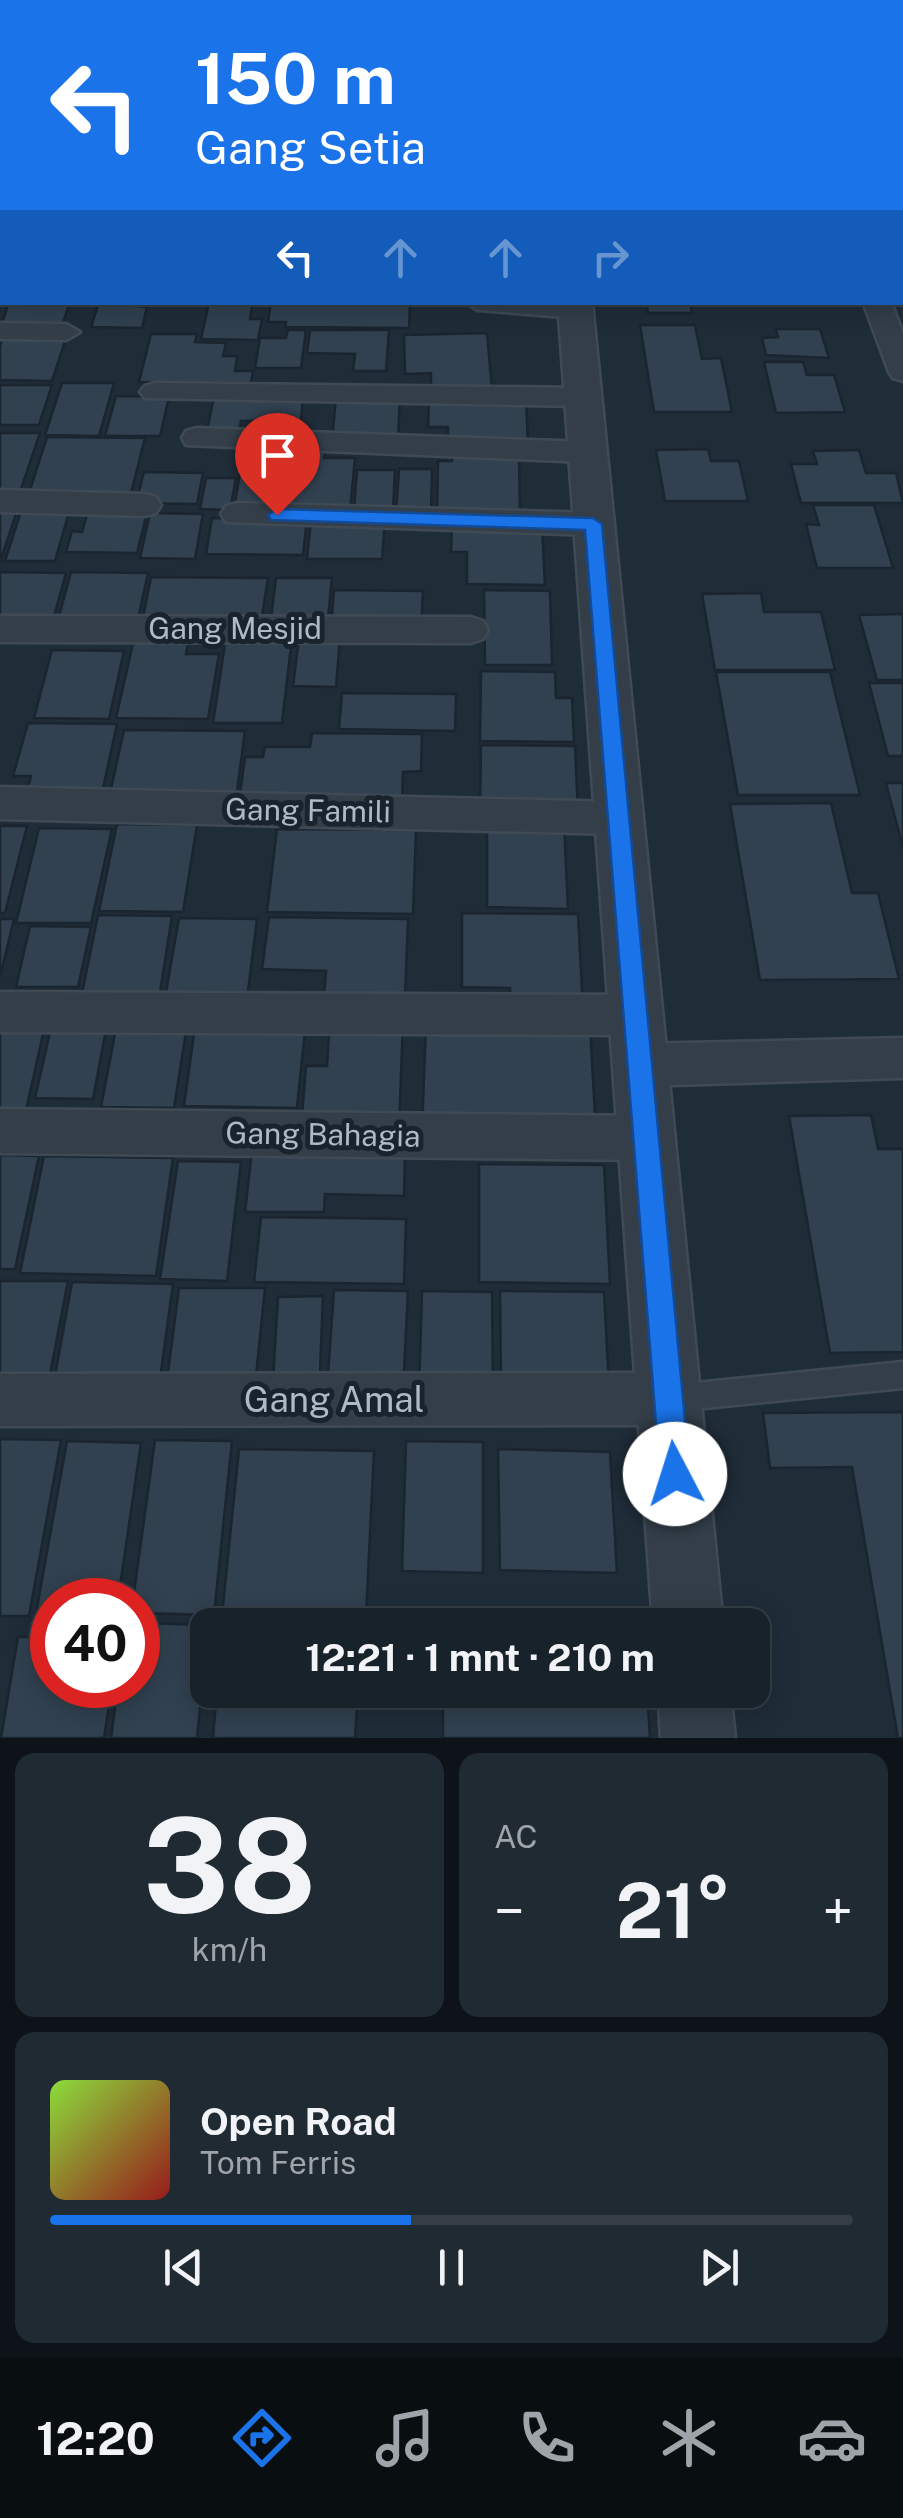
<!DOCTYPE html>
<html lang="id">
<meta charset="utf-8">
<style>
body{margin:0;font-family:"Public Sans",sans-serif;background:#202a33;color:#f1f3f6;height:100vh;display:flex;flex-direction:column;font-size:38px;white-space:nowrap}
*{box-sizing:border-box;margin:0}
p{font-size:32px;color:#9ea4a9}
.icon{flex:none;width:55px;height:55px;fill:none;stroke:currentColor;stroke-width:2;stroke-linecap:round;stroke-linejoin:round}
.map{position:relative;height:1738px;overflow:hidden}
.panel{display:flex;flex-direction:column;gap:15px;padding:15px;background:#0d1318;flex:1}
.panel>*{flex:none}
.top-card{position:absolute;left:0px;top:0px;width:905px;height:305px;box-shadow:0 5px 25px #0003,0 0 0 2px #363f47;background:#1a73e8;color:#fff;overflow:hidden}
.speed{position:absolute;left:30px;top:1578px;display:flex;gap:20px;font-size:50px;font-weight:700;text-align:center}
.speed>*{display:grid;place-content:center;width:130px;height:130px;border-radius:50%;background:#17222b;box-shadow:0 5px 25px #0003,0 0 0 2px #363f47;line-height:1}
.speed .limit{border:15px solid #d22;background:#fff;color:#111}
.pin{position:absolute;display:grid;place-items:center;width:85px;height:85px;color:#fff;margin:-102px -42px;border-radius:50% 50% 50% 0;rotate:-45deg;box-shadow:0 0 10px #0007}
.pin .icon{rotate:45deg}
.me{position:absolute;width:110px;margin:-55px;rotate:355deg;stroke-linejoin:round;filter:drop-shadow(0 0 8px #0008)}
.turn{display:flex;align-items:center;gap:35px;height:210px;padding:0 30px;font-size:45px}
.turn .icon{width:130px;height:130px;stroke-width:2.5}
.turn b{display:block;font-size:70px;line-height:85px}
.lanes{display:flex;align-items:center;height:95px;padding:0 30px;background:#0003;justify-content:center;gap:50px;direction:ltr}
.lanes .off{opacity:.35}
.big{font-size:75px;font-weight:700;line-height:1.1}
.panel .widget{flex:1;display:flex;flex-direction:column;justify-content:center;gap:15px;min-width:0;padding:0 35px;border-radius:20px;background:#202a33}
.panel .dial{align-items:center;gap:0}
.dial b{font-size:130px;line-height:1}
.song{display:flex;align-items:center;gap:30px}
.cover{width:120px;height:120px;border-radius:15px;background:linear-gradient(135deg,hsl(90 70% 55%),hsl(0 70% 35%))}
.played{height:10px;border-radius:5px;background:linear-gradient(90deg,#1a73e8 45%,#363f47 45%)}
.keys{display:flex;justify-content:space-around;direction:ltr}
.heat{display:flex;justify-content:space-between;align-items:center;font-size:55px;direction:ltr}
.panel .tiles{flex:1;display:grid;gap:15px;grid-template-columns:1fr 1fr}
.widget:last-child{grid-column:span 2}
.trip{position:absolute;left:190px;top:1608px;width:580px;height:100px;border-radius:20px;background:#17222b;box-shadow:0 5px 25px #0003,0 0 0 2px #363f47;font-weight:700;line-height:100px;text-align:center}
.dock{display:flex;height:160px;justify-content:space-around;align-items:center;background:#090e11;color:#9ea4a9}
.dock .icon{width:70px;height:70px}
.dock .active{color:#1a73e8}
.dock b{font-size:45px;color:#f1f3f6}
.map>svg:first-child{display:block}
.building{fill:#314150;stroke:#1a252f;stroke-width:2.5}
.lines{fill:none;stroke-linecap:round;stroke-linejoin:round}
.service-casing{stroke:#3f4a55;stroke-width:5}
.minor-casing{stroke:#3f4a55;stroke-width:5}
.tertiary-casing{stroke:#3f4a55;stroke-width:5}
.service{fill:#333e49;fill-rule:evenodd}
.minor{fill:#333e49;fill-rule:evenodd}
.tertiary{fill:#333e49;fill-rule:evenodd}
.route{fill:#1a73e8;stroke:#114b97;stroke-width:2.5}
.labels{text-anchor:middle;stroke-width:10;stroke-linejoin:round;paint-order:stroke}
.street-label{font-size:30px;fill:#adb9c6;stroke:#18232d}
.near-street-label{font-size:35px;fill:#adb9c6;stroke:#18232d}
</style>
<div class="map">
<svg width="903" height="1738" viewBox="0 0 903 1738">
<rect width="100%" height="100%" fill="#1f2d39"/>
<g class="building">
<polygon points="648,0 807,0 808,2 649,2"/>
<polygon points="9,302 70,302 63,323 2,323"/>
<polygon points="99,302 147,307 142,328 91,327"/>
<polygon points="209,302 253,302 250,319 262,319 258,340 201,339"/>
<polygon points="271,302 410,302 409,328 285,327 286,322 268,322"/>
<polygon points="646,302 690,302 692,313 648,313"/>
<polygon points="640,325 695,325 702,359 721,358 732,412 654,412"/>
<polygon points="776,329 820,329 829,358 766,355 762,338 778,337"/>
<polygon points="288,330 306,330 301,368 255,368 260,338 286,338"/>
<polygon points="310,330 389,330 386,371 353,371 355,354 307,353"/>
<polygon points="487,333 492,390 431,392 431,373 405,374 404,335"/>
<polygon points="4,334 67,335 52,381 0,380 0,346"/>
<polygon points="151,334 197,334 195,342 226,343 223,356 237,356 235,371 253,371 251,383 139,382"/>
<polygon points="764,362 803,362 807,375 834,375 845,412 776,413"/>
<polygon points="62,383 114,383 99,436 45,435"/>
<polygon points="0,385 52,385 39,425 0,425"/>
<polygon points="303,395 301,421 241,421 238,436 206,436 214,396"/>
<polygon points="116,396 169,397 160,436 105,436"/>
<polygon points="400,397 398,440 332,440 336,398"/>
<polygon points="429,399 526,399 528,444 448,445 448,427 428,427"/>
<polygon points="0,433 40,433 20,492 0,492"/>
<polygon points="47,437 145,438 130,497 28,496"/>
<polygon points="708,449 711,461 739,461 748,501 665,501 656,450"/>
<polygon points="859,450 866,473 896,473 903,503 801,503 791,464 817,464 813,451"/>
<polygon points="292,451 325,452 324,458 355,458 350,511 283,510"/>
<polygon points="453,456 519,457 520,517 437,515 438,461 452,461"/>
<polygon points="399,469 432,469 431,513 396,513"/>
<polygon points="357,470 395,470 393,511 354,511"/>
<polygon points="144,472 203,473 197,504 136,503"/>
<polygon points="240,472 284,472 279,511 234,510"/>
<polygon points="206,478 236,478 230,510 200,509"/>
<polygon points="813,505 874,505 893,568 817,568 806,524 819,525"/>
<polygon points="0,508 18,508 0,562"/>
<polygon points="22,508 70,509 55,561 5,561"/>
<polygon points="89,508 148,509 137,553 66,552 72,531 82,532"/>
<polygon points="150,513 203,514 195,559 140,558"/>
<polygon points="212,518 307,519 303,555 206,554"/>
<polygon points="311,520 385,521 382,559 307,559"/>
<polygon points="452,524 542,525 545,585 467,584 467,552 451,552"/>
<polygon points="0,572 66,573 51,627 0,623"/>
<polygon points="71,572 148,573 136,628 56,627"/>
<polygon points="151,577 268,578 260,629 141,628"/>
<polygon points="276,578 332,578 327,627 270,626"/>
<polygon points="334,590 423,591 421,628 331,628"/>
<polygon points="484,590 550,591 552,665 485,665"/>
<polygon points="761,593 764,612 821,612 835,670 715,670 702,594"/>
<polygon points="903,614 903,680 877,680 859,615"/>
<polygon points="226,637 292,638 282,723 213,723"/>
<polygon points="299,638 340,638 336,687 293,686"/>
<polygon points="134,639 189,639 186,654 219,654 208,719 116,718"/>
<polygon points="52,650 124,651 109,719 34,718"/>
<polygon points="481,671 555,672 556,698 572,698 574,742 480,741"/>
<polygon points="716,672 830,672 860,795 738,795"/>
<polygon points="869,683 903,683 903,756 888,756"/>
<polygon points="342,693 456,694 455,731 339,729"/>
<polygon points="28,723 117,724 102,793 27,792 31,776 13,776"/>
<polygon points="124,730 245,731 236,799 109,798"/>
<polygon points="312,733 422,734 421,771 403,772 402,805 240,794 245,757 263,757 265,747 310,747"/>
<polygon points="481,745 575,746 578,813 480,812"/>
<polygon points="886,783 903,783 903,848"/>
<polygon points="831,803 852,893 878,893 899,979 760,980 730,804"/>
<polygon points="487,823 564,823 568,909 487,907"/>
<polygon points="117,824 197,825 183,912 99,911"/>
<polygon points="0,826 27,826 5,913 0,913"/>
<polygon points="39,828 112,829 91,923 16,923"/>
<polygon points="277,829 416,830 413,914 267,912"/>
<polygon points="462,913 578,914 583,1009 511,1008 510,988 462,987"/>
<polygon points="98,915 172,916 159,999 81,998"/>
<polygon points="269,917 408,919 405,997 324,997 326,971 262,969"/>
<polygon points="179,918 257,919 247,999 165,998"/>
<polygon points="0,919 14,919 0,977"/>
<polygon points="30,926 91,927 78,987 16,987"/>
<polygon points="118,1018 188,1019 174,1108 101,1107"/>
<polygon points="53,1019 108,1019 93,1099 35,1098"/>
<polygon points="196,1019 306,1021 297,1108 184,1106"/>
<polygon points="330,1019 403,1020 399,1130 301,1129 306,1066 327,1066"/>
<polygon points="0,1020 46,1021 24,1119 0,1119"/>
<polygon points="426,1024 590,1026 596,1133 422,1130"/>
<polygon points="871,1115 878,1149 903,1149 903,1352 830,1353 789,1116"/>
<polygon points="252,1150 405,1152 404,1196 325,1194 324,1212 245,1212"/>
<polygon points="0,1155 39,1156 15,1269 0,1269"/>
<polygon points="44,1156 173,1158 156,1276 20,1273"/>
<polygon points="178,1161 241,1162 227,1281 160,1279"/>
<polygon points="479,1164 604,1165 610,1284 479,1282"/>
<polygon points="261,1217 406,1219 404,1284 254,1282"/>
<polygon points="0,1281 68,1281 46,1395 0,1394"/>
<polygon points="72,1282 173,1284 158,1394 52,1392"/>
<polygon points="179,1288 265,1288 254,1396 165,1395"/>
<polygon points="334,1290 408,1291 403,1391 327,1389"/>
<polygon points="422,1291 492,1292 493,1393 419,1392"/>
<polygon points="500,1291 604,1292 609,1386 501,1385"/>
<polygon points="323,1296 319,1397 272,1398 278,1297"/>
<polygon points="903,1412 903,1738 898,1738 852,1467 770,1468 763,1413"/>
<polygon points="0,1439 61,1440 29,1616 0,1616"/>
<polygon points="155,1440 232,1441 214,1615 138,1613 138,1600 133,1600"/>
<polygon points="67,1441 141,1443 118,1600 52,1600 52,1614 36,1613"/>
<polygon points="406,1441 483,1442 483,1573 402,1571"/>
<polygon points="239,1449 374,1451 366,1617 222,1615"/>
<polygon points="498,1449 610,1452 617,1573 500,1570"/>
<polygon points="138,1623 208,1625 197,1738 111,1738 118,1685 138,1685"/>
<polygon points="18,1637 52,1637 52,1685 112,1685 104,1738 1,1738"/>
<polygon points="217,1690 358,1690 355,1738 213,1738"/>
<polygon points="443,1690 647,1690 650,1738 443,1738"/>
</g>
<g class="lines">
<defs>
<g id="service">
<rect x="606" y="0" width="10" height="2"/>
<polygon points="903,1362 903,1388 676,1411 667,1407 663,1398 667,1389 676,1385"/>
</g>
<g id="minor">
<rect x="0" y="26" width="2" height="12"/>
<polygon points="0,195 2,196 2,211 0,211"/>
<polygon points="465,302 579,302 590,310 576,318 478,310"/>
<polygon points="863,302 891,302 903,334 903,381 893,378 889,372"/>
<polygon points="0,323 66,324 80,332 66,340 0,339"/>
<polygon points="155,383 583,388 593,391 598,397 593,403 583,406 145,398 140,392 145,386"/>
<polygon points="197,428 587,442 598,445 602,452 598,459 587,462 186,445 182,438 186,431"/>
<polygon points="0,490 145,494 156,497 161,505 156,513 145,516 0,512"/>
<polygon points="237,503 593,513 604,516 609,524 604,532 593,535 226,522 221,514 226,506"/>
<polygon points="0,616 471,617 483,621 488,630 483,639 471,643 0,642"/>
<polygon points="0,787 617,802 631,807 636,818 631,829 617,834 0,819"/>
<polygon points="0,992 635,995 650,1001 657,1015 650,1029 635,1035 0,1032"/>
<polygon points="903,1038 903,1078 639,1086 623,1080 617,1065 623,1050 639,1044"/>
<polygon points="0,1109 645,1116 661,1122 668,1138 661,1154 645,1160 0,1153"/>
<polygon points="668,1373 686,1381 694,1399 686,1417 668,1425 0,1426 0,1374"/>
</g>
<g id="tertiary">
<rect x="533" y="0" width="26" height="2"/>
<polygon points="558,302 592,302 723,1625 653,1625"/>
<polygon points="658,1690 730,1690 735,1738 661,1738"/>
</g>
</defs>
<use href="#service" class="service-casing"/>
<use href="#minor" class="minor-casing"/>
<use href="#tertiary" class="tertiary-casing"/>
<use href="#service" class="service"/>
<use href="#minor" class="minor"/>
<use href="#tertiary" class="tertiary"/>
</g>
<polygon class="route" points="277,509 593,518 602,524 690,1474 686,1485 675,1489 664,1485 660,1474 585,530 271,520 268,515"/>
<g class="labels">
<g class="street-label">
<text x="235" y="639">Gang Mesjid</text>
<text transform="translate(308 811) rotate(1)" y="10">Gang Famili</text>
<text transform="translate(323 1135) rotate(1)" y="10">Gang Bahagia</text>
</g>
<g class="near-street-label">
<text x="334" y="1412">Gang Amal</text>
</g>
</g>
</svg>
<div class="speed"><div class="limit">40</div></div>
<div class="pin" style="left:277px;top:515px;background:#d93025"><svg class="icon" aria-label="arrive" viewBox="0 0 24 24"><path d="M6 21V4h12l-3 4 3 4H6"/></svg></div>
<svg class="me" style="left:675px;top:1474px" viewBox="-20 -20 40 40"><circle r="19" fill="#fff"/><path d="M0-13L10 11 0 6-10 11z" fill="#1a73e8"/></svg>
<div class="trip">12:21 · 1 mnt · 210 m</div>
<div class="top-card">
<div class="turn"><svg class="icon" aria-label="left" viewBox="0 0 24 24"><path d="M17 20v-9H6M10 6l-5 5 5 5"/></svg><div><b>150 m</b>Gang Setia</div></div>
<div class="lanes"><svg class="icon" aria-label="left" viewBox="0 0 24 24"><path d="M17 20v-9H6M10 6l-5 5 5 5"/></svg><svg class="icon off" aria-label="ahead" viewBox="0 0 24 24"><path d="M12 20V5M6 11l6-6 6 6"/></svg><svg class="icon off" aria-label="ahead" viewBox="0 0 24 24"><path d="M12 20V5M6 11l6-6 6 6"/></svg><svg class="icon off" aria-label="right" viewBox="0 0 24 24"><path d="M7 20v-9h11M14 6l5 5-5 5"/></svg></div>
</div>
</div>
<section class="panel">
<div class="tiles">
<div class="widget dial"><b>38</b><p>km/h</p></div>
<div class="widget"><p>AC</p>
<div class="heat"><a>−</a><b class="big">21°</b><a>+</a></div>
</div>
<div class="widget">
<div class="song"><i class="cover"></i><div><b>Open Road</b><p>Tom Ferris</p></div></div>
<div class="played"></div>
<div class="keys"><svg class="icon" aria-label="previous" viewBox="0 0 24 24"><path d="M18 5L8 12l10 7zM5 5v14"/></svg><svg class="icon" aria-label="pause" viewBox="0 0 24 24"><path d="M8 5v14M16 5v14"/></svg><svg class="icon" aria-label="next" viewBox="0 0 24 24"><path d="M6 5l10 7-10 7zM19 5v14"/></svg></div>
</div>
</div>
</section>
<nav class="dock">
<b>12:20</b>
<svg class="icon active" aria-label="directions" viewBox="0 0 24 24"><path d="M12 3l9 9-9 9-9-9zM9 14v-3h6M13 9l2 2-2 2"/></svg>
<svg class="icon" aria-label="music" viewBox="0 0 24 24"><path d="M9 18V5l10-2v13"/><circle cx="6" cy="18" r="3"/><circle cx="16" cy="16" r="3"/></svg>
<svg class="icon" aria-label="phone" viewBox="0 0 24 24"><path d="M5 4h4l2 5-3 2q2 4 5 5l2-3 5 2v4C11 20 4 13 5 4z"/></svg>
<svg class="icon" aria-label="climate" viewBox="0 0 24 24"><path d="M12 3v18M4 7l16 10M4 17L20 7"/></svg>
<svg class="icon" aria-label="car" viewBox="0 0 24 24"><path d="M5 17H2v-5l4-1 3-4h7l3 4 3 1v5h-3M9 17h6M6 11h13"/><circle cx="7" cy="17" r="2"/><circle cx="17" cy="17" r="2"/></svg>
</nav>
